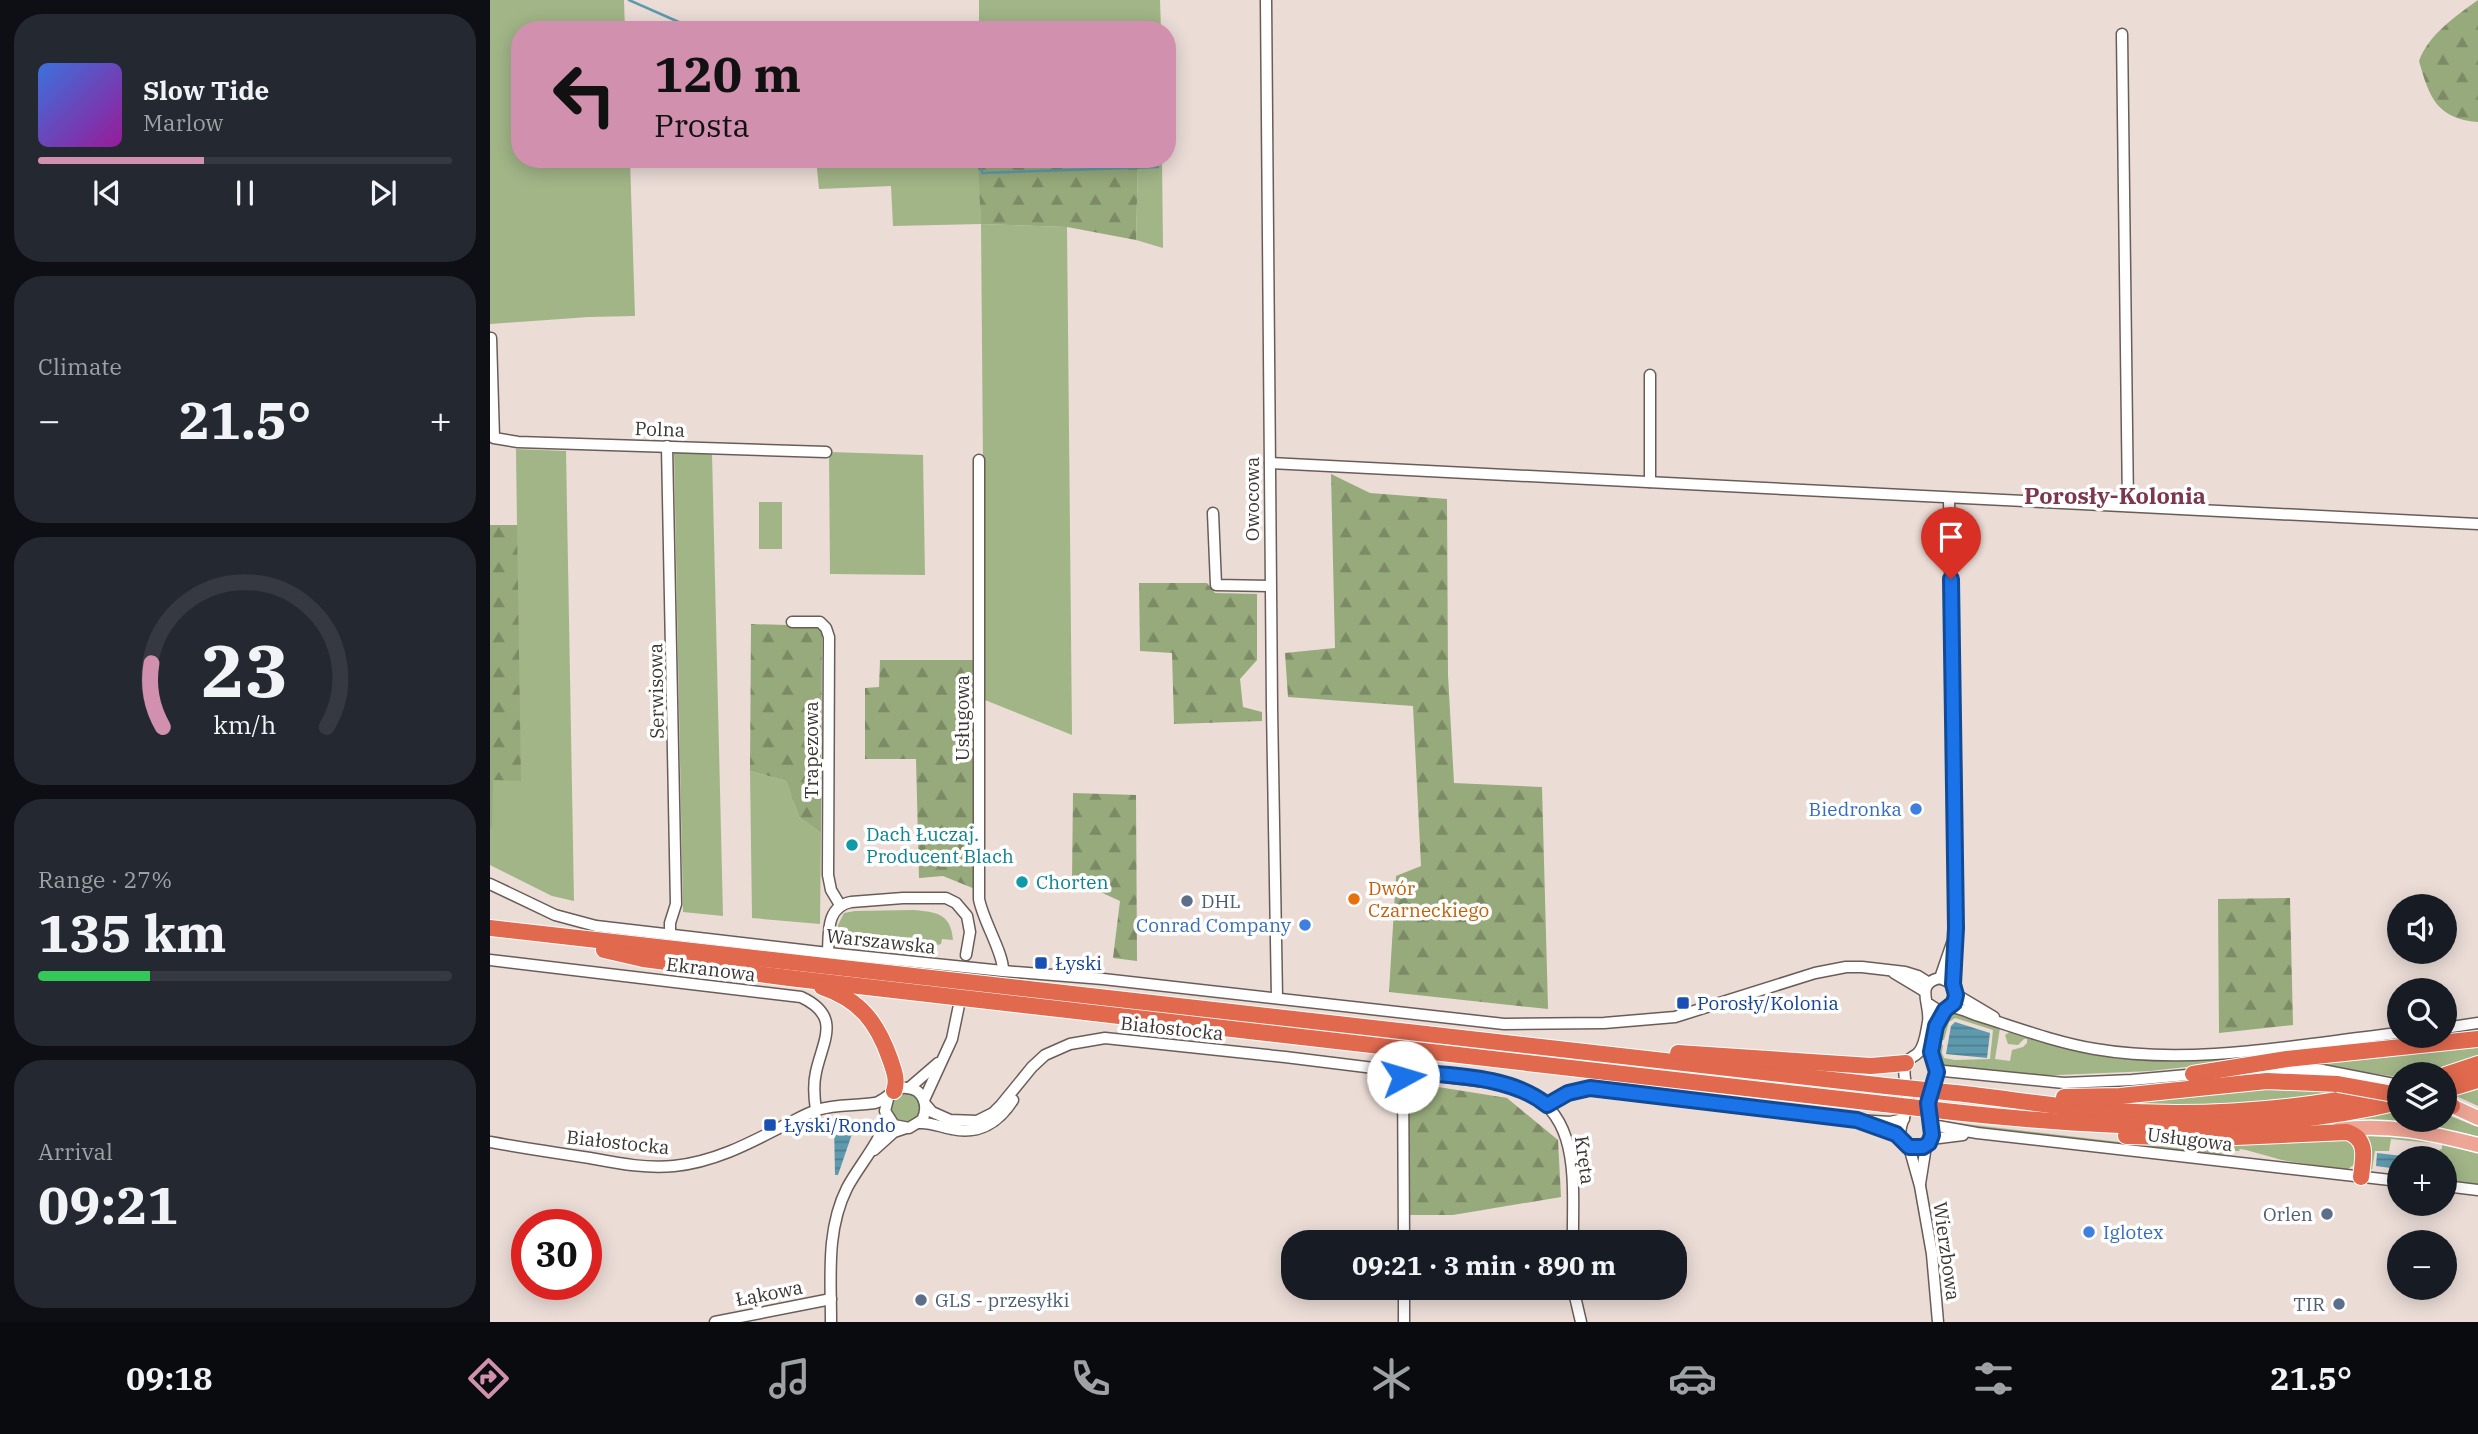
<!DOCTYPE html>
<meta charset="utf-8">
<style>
body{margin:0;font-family:"IBM Plex Serif",serif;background:#242831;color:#f1f3f6;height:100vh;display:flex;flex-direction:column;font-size:26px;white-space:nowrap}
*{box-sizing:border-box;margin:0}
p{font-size:23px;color:#9ea1a6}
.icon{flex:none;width:38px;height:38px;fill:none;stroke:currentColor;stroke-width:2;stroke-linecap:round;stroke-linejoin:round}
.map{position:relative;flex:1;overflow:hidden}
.details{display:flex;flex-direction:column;gap:14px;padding:14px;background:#0d0f14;width:490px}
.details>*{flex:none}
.hud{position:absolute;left:21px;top:21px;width:665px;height:147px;border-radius:28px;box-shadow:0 4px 18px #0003;background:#d090ae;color:#111;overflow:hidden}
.buttons{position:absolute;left:1897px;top:894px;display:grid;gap:14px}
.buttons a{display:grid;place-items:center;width:70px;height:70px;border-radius:50%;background:#171b24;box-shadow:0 4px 18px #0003;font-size:35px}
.speed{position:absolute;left:21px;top:1209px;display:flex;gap:14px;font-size:35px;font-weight:700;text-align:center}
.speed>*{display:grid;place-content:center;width:91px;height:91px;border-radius:50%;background:#171b24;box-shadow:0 4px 18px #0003;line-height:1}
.speed .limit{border:10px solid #d22;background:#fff;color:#111}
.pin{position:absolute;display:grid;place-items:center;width:60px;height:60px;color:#fff;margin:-72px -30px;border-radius:50% 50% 50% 0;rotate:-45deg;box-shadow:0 0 7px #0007}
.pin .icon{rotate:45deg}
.me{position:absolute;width:77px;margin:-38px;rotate:84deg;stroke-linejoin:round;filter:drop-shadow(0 0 5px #0008)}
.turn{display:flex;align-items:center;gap:24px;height:147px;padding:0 28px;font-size:32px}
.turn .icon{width:91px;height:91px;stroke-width:2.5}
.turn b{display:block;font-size:49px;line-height:60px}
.big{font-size:52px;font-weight:700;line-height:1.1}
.details .tile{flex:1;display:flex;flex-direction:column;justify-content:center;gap:10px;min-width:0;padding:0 24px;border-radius:28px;background:#242831}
.details .dial{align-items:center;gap:0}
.dial svg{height:182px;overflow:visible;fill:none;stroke:#363941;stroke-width:7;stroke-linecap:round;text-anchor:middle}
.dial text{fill:#f1f3f6;stroke:none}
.song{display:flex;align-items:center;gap:21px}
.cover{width:84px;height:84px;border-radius:10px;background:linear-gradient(135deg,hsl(220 70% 55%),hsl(300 70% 35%))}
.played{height:7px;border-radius:4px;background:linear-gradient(90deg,#d090ae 40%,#363941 40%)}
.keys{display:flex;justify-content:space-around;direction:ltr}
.heat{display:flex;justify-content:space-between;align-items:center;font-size:38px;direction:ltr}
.charge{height:10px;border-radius:5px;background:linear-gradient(90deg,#34c759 27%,#363941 0)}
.trip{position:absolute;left:791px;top:1230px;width:406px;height:70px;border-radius:28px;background:#171b24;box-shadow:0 4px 18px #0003;font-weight:700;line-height:70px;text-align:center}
.tabs{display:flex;height:112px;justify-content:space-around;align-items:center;background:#090b0e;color:#9ea1a6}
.tabs .icon{width:49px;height:49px}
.tabs .on{color:#d090ae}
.tabs b{font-size:32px;color:#f1f3f6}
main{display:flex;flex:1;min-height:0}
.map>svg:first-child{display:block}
.green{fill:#a1b587}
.forest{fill:url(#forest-firs)}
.water{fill:url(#water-rules)}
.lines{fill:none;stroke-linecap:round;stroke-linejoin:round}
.stream{stroke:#5e9aae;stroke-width:2.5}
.minor-casing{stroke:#6a5d58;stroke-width:13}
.major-casing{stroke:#fff;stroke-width:17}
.highway-casing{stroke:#fff;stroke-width:18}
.minor{stroke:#fff;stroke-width:10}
.major{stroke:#eda595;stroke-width:14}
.highway{stroke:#e1694e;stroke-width:16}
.highway-bridge-casing{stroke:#fff;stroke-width:18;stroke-linecap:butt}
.highway-bridge{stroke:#e1694e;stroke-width:16}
.route-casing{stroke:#114b97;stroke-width:18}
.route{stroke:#1a73e8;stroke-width:12}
.shop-dot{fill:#3f7fe0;stroke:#fff;stroke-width:2.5}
.culture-dot{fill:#0f9aa8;stroke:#fff;stroke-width:2.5}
.food-dot{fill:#e8710a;stroke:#fff;stroke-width:2.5}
.service-dot{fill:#5c6f8a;stroke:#fff;stroke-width:2.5}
.transit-dot{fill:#1a4fb4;stroke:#fff;stroke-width:2.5}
.labels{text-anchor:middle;stroke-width:7;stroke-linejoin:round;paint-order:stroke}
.street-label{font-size:19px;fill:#3c3633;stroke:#fff}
.shop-label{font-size:19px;fill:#366cbe;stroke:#fff;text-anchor:end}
.culture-label{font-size:19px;fill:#0d838f;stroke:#fff;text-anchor:start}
.food-label{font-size:19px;fill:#c56008;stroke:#fff;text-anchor:start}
.service-label{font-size:19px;fill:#4e5e75;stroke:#fff;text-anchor:start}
.transit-label{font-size:19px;fill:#164399;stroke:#fff;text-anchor:start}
.quarter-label{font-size:23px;font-weight:bold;fill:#7d374d;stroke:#fff}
</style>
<main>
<section class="details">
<div class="tile">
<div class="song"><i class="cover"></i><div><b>Slow Tide</b><p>Marlow</p></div></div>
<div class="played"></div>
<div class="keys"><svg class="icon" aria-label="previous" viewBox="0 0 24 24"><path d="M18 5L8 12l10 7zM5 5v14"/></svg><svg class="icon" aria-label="pause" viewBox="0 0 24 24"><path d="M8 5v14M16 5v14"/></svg><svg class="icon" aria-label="next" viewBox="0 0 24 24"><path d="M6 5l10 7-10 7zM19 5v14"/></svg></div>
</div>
<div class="tile"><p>Climate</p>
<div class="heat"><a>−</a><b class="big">21.5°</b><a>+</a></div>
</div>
<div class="tile dial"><svg viewBox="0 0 100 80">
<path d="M14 69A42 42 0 1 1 86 69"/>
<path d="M14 69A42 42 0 0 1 9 41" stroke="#d090ae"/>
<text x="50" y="56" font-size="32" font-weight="700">23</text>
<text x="50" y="72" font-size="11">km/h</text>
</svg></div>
<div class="tile"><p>Range · 27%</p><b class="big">135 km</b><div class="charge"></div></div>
<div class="tile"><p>Arrival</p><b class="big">09:21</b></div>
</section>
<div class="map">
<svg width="1988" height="1322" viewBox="0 0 1988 1322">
<defs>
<pattern id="forest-firs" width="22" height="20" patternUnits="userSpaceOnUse" patternTransform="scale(1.75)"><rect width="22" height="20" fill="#96aa7b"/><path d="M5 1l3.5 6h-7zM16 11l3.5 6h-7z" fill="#7c8b65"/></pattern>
<pattern id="water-rules" width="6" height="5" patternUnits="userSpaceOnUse" patternTransform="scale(1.75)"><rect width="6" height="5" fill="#5e9aae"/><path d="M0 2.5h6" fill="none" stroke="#4f7e8e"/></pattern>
</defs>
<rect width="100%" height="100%" fill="#ebdcd6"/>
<g class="green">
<polygon points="0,0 134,0 135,30 30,30 30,159 140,159 145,316 99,317 0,324"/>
<polygon points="489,0 670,0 671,30 489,30"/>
<polygon points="326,159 597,159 489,165 491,224 577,227 582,735 495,700 491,224 403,226 401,186 329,189"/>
<polygon points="648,159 672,159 673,248 646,240"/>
<polygon points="26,449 76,451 84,901 62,896 0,865 0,525 27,525"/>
<polygon points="184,452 222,454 233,916 193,912"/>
<polygon points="339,452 433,455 435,575 340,574"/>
<rect x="269" y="502" width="23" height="47"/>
<polygon points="260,771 296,781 309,817 331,833 330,924 262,918"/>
<path d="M423 910C446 912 461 913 463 940L452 939 451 944C430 950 422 946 402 942 386 939 369 940 353 937L348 934V925L354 913 365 911Z"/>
<path d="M1464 1013H1472L1510 1028 1505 1059 1520 1061 1522 1050 1533 1047 1537 1043V1039H1534L1528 1045 1518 1044 1515 1035 1521 1031 1571 1047 1606 1054 1672 1061 1714 1060 1928 1036H1955V1033L1988 1029V1034L1660 1071 1545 1076 1453 1065 1446 1059 1445 1051 1449 1044 1453 1045 1452 1053 1454 1058 1465 1060 1500 1059 1503 1030 1465 1018 1459 1022 1454 1040 1450 1039C1454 1024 1447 1020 1464 1013Z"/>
<polygon points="1988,1043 1988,1058 1928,1074 1909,1074 1909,1077 1814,1064"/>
<polygon points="1988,1086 1988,1106 1962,1094"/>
<path d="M1766 1088 1853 1092C1772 1106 1688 1110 1607 1102Z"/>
<circle cx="415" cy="1108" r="15"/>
<polygon points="1909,1108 1909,1120 1955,1120 1955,1114 1988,1127 1988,1139 1975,1136 1679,1132"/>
<polygon points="1449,1121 1638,1143 1853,1135 1866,1143 1865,1164 1858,1169 1849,1169 1792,1160 1756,1150 1750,1149 1749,1151 1744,1151 1744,1153 1723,1155 1454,1124"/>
<polygon points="1871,1132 1901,1133 1988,1151 1988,1186 1955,1182 1955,1158 1944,1158 1945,1151 1952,1149 1952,1144 1901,1139 1899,1151 1885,1151 1882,1170 1878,1165"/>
</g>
<g class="forest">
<path d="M1988 0V122C1947 119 1939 97 1929 61 1939 34 1966 16 1988 0Z"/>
<polygon points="597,159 648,159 646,240 577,227 491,224 488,165"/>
<polygon points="841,474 880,493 957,499 958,675 964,783 1052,787 1058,1009 899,992 906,876 931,866 923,706 798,697 795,653 845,648"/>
<polygon points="0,525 27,525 31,781 3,780 2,829 0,826"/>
<polygon points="649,583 717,583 725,593 767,594 767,660 750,679 753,707 772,712 772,721 684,724 682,653 650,651"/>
<polygon points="261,624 329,626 332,633 331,833 309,817 296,781 260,771"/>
<polygon points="390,660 486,660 485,889 453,876 429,878 426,759 375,759 375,688 389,687"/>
<polygon points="583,793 646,795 647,961 623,958 630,901 582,879"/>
<polygon points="1800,898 1803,1025 1729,1033 1728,899"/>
<polygon points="917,1082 1017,1098 1068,1140 1071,1197 963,1215 914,1215"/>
</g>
<g class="water">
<polygon points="1465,1022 1500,1033 1497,1058 1456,1054 1461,1026"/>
<polygon points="344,1124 363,1131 348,1175 345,1175"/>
<polygon points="1887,1153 1929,1158 1909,1158 1909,1169 1886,1166"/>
</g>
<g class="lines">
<g class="stream">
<polyline points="139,0 207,30"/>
<polyline points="491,159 492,173 668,167"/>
</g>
<defs>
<g id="minor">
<polyline points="776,0 782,707 787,998"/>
<polyline points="1632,34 1638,506"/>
<polyline points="1,338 4,438 28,442 336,452"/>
<polyline points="1160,375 1160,482"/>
<polyline points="177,446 186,904 180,923 180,934"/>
<path d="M489 460V899C493 921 514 954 513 971"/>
<polyline points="780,463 1988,524"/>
<polyline points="1459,498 1466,928 1463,984"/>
<polyline points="723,513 726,585 780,586"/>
<polyline points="302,622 330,622 336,628 339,637 338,875 341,890 350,905"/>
<polyline points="0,884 65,915 106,926 338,953 513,971 613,979 1014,1024 1114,1023 1185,1017 1325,973 1356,967 1372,967 1415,972 1428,976 1439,983"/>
<path d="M338 953C339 932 336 907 361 902L413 898H456L466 903 477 916 480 932 476 955"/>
<path d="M0 960 311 997C352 1016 333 1040 326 1072 323 1085 324 1097 326 1110"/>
<polyline points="1404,973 1434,991"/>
<polyline points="1450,978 1462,943"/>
<polyline points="1467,995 1504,1017"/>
<path d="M1437 1003 1448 1010 1461 1007 1467 995 1463 984 1450 978C1424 983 1441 1005 1438 1022 1436 1032 1435 1046 1428 1053 1424 1057 1418 1058 1416 1064 1411 1074 1419 1090 1418 1101 1418 1113 1407 1127 1411 1138 1413 1144 1418 1146 1423 1148L1436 1146 1442 1135 1438 1103 1447 1072 1442 1060V1044L1446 1026 1455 1010"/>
<path d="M1461 1007C1470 1008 1478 1012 1486 1015 1525 1027 1564 1042 1605 1049 1704 1066 1810 1044 1909 1033"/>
<polyline points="1955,1028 1988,1023"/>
<polyline points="1446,1068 1454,1071 1574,1083 1642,1080 1708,1074"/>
<polyline points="1770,1070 1832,1070 1909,1085"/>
<polyline points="913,1071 914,1242"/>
<polyline points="419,1088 448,1063"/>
<polyline points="434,1100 462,1039 469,1005"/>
<path d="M436 1105 442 1112 460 1120 487 1121 503 1113 511 1105 542 1067 555 1055 580 1044 615 1038 795 1057 1021 1085C1094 1107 1082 1183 1083 1242"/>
<polyline points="1057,1106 1078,1093 1100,1088 1367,1120 1400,1122 1414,1119"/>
<path d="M429 1123C441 1122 450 1127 462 1129 489 1135 509 1122 523 1100"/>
<polyline points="1376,1123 1411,1138"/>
<polyline points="1442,1125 1487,1133 1909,1181"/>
<polyline points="1441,1139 1473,1135"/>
<path d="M0 1142C33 1148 66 1153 100 1158 127 1163 156 1169 184 1166 224 1162 258 1144 293 1126 304 1121 315 1114 327 1110 346 1104 365 1106 385 1103 397 1100 404 1086 417 1088 434 1089 439 1107 432 1120L419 1128 404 1125 395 1111 399 1095"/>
<polyline points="1419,1147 1430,1186 1442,1254 1448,1322"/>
<polyline points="384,1150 404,1132 416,1128"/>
<polyline points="1430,1184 1436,1146"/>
<polyline points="1955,1186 1988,1190"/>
<polyline points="914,1288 914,1322"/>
<polyline points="1083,1288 1091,1322"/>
<polyline points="225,1322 341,1299"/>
<path d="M341 1322C341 1276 336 1230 357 1188 369 1165 391 1142 397 1116"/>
</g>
<g id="major">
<polyline points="1962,1106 1988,1118"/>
<path d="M1848 1130C1897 1123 1941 1133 1988 1145"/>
</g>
<g id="highway">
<polyline points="0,928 1396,1086"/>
<polyline points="114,950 153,959 299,978 1394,1104"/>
<path d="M332 987C370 1000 387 1022 400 1059 404 1071 408 1080 404 1091"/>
<polyline points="1188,1053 1381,1066 1416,1063"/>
<polyline points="1703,1074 1797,1059 1988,1039"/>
<polyline points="1955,1075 1988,1064"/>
<polyline points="1955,1090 1988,1080"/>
<path d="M1465 1093C1513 1098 1560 1106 1608 1110 1701 1117 1799 1111 1890 1092"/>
<polyline points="1574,1097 1630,1096 1777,1081 1848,1084"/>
<polyline points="1955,1105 1962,1106"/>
<path d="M1463 1112C1612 1128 1762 1137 1909 1102"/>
<path d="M1636 1136 1723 1138 1857 1132C1879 1139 1873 1159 1871 1177"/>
</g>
</defs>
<use href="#minor" class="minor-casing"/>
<use href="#major" class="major-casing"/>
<use href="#highway" class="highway-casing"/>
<use href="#minor" class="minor"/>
<use href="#major" class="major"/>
<use href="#highway" class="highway"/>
<defs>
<g id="highway-bridge">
<polyline points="1848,1084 1909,1095"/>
<polyline points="1396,1086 1465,1093"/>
<polyline points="1394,1104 1463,1112"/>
</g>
</defs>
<use href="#highway-bridge" class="highway-bridge-casing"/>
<use href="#highway-bridge" class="highway-bridge"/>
</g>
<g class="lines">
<defs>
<path id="route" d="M913 1077V1071C960 1076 1020 1075 1057 1105L1078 1093 1100 1088 1367 1120 1406 1134 1419 1147H1433L1439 1143 1442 1135 1438 1103 1447 1072 1441 1052 1446 1026 1455 1010 1464 1003 1466 995 1463 984 1466 928 1461 579"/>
</defs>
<use href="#route" class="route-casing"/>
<use href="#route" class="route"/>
</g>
<g class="shop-dot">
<circle cx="1426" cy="809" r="7"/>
<circle cx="815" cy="925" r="7"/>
<circle cx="1599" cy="1232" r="7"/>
</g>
<g class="culture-dot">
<circle cx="362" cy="845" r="7"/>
<circle cx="532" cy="882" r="7"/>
</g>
<circle class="food-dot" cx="864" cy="899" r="7"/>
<g class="service-dot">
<circle cx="697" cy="901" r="7"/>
<circle cx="1837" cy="1214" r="7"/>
<circle cx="431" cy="1300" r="7"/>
<circle cx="1849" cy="1304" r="7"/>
</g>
<g class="transit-dot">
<rect x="544" y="956" width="14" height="14" rx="3.5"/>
<rect x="1186" y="996" width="14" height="14" rx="3.5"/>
<rect x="273" y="1118" width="14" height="14" rx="3.5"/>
</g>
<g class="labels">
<g class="street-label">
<text transform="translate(170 429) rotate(2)" y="7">Polna</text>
<text transform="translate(762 499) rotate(-90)" y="7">Owocowa</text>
<text transform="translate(166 691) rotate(-91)" y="7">Serwisowa</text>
<text transform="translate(472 718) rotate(-90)" y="7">Usługowa</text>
<text transform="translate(321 750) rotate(-90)" y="7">Trapezowa</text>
<text transform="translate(391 941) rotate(6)" y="7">Warszawska</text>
<text transform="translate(221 969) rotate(7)" y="7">Ekranowa</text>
<text transform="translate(682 1028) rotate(6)" y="7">Białostocka</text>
<text transform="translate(1700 1139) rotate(7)" y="7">Usługowa</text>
<text transform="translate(128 1142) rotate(6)" y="7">Białostocka</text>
<text transform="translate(1095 1160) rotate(82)" y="7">Kręta</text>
<text transform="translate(1457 1251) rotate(82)" y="7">Wierzbowa</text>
<text transform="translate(279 1293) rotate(-11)" y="7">Łąkowa</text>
</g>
<g class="shop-label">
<text x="1412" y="816">Biedronka</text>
<text x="801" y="932">Conrad Company</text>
<text x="1613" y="1239" text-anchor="start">Iglotex</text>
</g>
<g class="culture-label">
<text x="376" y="841">Dach Łuczaj.<tspan x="376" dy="22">Producent Blach</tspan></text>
<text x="546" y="889">Chorten</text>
</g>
<g class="food-label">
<text x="878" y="895">Dwór<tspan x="878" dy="22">Czarneckiego</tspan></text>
</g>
<g class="service-label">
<text x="711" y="908">DHL</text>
<text x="1823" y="1221" text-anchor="end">Orlen</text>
<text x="445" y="1307">GLS - przesyłki</text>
<text x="1835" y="1311" text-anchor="end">TIR</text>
</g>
<g class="transit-label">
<text x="565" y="970">Łyski</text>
<text x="1207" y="1010">Porosły/Kolonia</text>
<text x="294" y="1132">Łyski/Rondo</text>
</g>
<g class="quarter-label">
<text x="1625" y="504">Porosły-Kolonia</text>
</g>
</g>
</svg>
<div class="buttons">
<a><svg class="icon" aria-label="sound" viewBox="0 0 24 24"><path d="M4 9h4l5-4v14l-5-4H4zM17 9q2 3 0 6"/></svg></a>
<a><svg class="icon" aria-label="search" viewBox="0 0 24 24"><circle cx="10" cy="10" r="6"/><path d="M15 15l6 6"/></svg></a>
<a><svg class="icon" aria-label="layers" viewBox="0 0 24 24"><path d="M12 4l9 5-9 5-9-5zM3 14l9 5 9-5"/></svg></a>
<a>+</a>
<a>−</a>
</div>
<div class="speed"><div class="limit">30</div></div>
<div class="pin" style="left:1461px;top:579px;background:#d93025"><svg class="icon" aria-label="arrive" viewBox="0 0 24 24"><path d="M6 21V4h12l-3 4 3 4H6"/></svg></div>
<svg class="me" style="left:913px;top:1077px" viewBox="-20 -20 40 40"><circle r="19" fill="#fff"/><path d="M0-13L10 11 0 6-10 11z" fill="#1a73e8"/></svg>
<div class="trip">09:21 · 3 min · 890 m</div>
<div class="hud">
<div class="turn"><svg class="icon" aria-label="left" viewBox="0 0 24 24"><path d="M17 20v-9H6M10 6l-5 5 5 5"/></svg><div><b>120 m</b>Prosta</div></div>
</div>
</div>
</main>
<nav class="tabs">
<b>09:18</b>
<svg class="icon on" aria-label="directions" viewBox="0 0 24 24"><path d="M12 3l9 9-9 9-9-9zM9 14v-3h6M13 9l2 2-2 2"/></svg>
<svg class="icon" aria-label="music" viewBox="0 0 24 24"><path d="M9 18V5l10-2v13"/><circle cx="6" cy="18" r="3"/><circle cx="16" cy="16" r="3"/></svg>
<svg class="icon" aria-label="phone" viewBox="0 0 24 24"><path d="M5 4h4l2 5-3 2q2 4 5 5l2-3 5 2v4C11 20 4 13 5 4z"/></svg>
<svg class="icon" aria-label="climate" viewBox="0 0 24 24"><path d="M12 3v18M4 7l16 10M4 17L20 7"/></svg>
<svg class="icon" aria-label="car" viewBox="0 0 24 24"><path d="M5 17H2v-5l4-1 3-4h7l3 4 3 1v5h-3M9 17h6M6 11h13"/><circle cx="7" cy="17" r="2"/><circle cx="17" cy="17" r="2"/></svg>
<svg class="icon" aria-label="filters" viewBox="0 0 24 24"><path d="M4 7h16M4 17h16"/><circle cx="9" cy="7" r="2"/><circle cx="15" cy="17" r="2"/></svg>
<b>21.5°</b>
</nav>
